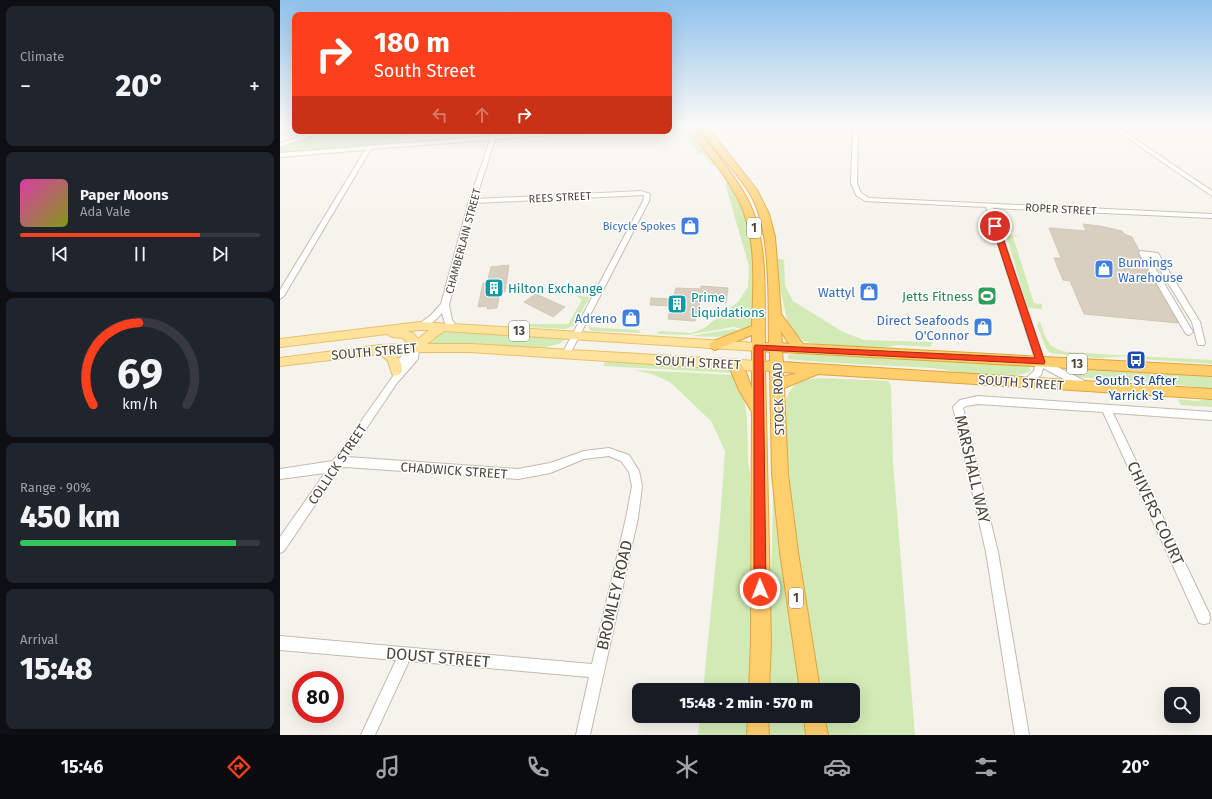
<!DOCTYPE html>
<meta charset="utf-8">
<style>
body{margin:0;font-family:"Fira Sans",sans-serif;background:#20242c;color:#f1f3f6;height:100vh;display:flex;flex-direction:column;font-size:15px;white-space:nowrap}
*{box-sizing:border-box;margin:0}
p{font-size:13px;color:#9ea1a6}
.icon{flex:none;width:22px;height:22px;fill:none;stroke:currentColor;stroke-width:2;stroke-linecap:round;stroke-linejoin:round}
.map{position:relative;flex:1;overflow:hidden}
.sheet{display:flex;flex-direction:column;gap:6px;padding:6px;background:#0d0f14;width:280px}
.sheet>*{flex:none}
.banner{position:absolute;left:12px;top:12px;width:380px;height:122px;border-radius:8px;box-shadow:0 4px 16px #0002;background:#fc3f1d;color:#fff;overflow:hidden}
.fabs{position:absolute;left:884px;top:687px;display:grid;gap:8px}
.fabs a{display:grid;place-items:center;width:36px;height:36px;border-radius:8px;background:#171b24;box-shadow:0 4px 16px #0002;font-size:20px}
.speed{position:absolute;left:12px;top:671px;display:flex;gap:8px;font-size:20px;font-weight:700;text-align:center}
.speed>*{display:grid;place-content:center;width:52px;height:52px;border-radius:50%;background:#171b24;box-shadow:0 4px 16px #0002;line-height:1}
.speed .limit{border:6px solid #d22;background:#fff;color:#111}
.pin{position:absolute;display:grid;place-items:center;width:34px;height:34px;color:#fff;margin:-17px;border:2px solid #fff;border-radius:50%;box-shadow:0 1px 4px #0007}
.me{position:absolute;width:44px;margin:-22px;rotate:359deg;stroke-linejoin:round;filter:drop-shadow(0 0 3px #0008)}
.turn{display:flex;align-items:center;gap:14px;height:84px;padding:0 16px;font-size:18px}
.turn .icon{width:52px;height:52px;stroke-width:2.5}
.turn b{display:block;font-size:28px;line-height:34px}
.lanes{display:flex;align-items:center;height:38px;padding:0 16px;background:#0003;justify-content:center;gap:20px;direction:ltr}
.lanes .off{opacity:.35}
.big{font-size:30px;font-weight:800;line-height:1.1}
.sheet .tile{flex:1;display:flex;flex-direction:column;justify-content:center;gap:6px;min-width:0;padding:0 14px;border-radius:8px;background:#20242c}
.sheet .dial{align-items:center;gap:0}
.dial svg{height:104px;overflow:visible;fill:none;stroke:#363941;stroke-width:7;stroke-linecap:round;text-anchor:middle}
.dial text{fill:#f1f3f6;stroke:none}
.song{display:flex;align-items:center;gap:12px}
.cover{width:48px;height:48px;border-radius:6px;background:linear-gradient(135deg,hsl(320 70% 55%),hsl(70 70% 35%))}
.played{height:4px;border-radius:2px;background:linear-gradient(90deg,#fc3f1d 75%,#363941 75%)}
.keys{display:flex;justify-content:space-around;direction:ltr}
.heat{display:flex;justify-content:space-between;align-items:center;font-size:22px;direction:ltr}
.charge{height:6px;border-radius:3px;background:linear-gradient(90deg,#34c759 90%,#363941 0)}
.trip{position:absolute;left:352px;top:683px;width:228px;height:40px;border-radius:8px;background:#171b24;box-shadow:0 4px 16px #0002;font-weight:800;line-height:40px;text-align:center}
.tab-bar{display:flex;height:64px;justify-content:space-around;align-items:center;background:#090b0e;color:#9ea1a6}
.tab-bar .icon{width:28px;height:28px}
.tab-bar .on{color:#fc3f1d}
.tab-bar b{font-size:18px;color:#f1f3f6}
main{display:flex;flex:1;min-height:0}
.map>svg:first-child{display:block}
.green{fill:#d2eab5}
.building{fill:#d8cfc1;stroke:#d3c7b4}
.lines{fill:none;stroke-linecap:round;stroke-linejoin:round}
.minor-casing{stroke:#c2bbae;stroke-width:2}
.major-casing{stroke:#e6c16a;stroke-width:2}
.highway-casing{stroke:#e0a43c;stroke-width:2}
.minor{fill:#fff;fill-rule:evenodd}
.major{fill:#ffe39c;fill-rule:evenodd}
.highway{fill:#ffcf6e;fill-rule:evenodd}
.route{fill:#fc3f1d;stroke:#a42913}
.labels{text-anchor:middle;stroke-width:3;stroke-linejoin:round;paint-order:stroke}
.far-street-label{font-size:11px;fill:#4b4439;stroke:#fff}
.far-shop-label{font-size:11px;fill:#366cbe;stroke:#fff;text-anchor:end}
.shield{fill:#fff;stroke:#817c74;stroke-width:1}
.shield-label{font-size:12px;font-weight:bold;fill:#4b4439}
.shop-label{font-size:13px;fill:#366cbe;stroke:#fff;text-anchor:end}
.culture-label{font-size:13px;fill:#0d838f;stroke:#fff;text-anchor:start}
.leisure-label{font-size:13px;fill:#27864d;stroke:#fff;text-anchor:end}
.street-label{font-size:13px;fill:#4b4439;stroke:#fff}
.transit-label{font-size:13px;fill:#164399;stroke:#fff}
.near-street-label{font-size:16px;fill:#4b4439;stroke:#fff}
</style>
<main>
<section class="sheet">
<div class="tile"><p>Climate</p>
<div class="heat"><a>−</a><b class="big">20°</b><a>+</a></div>
</div>
<div class="tile">
<div class="song"><i class="cover"></i><div><b>Paper Moons</b><p>Ada Vale</p></div></div>
<div class="played"></div>
<div class="keys"><svg class="icon" aria-label="previous" viewBox="0 0 24 24"><path d="M18 5L8 12l10 7zM5 5v14"/></svg><svg class="icon" aria-label="pause" viewBox="0 0 24 24"><path d="M8 5v14M16 5v14"/></svg><svg class="icon" aria-label="next" viewBox="0 0 24 24"><path d="M6 5l10 7-10 7zM19 5v14"/></svg></div>
</div>
<div class="tile dial"><svg viewBox="0 0 100 80">
<path d="M14 69A42 42 0 1 1 86 69"/>
<path d="M14 69A42 42 0 0 1 49 6" stroke="#fc3f1d"/>
<text x="50" y="56" font-size="32" font-weight="700">69</text>
<text x="50" y="72" font-size="11">km/h</text>
</svg></div>
<div class="tile"><p>Range · 90%</p><b class="big">450 km</b><div class="charge"></div></div>
<div class="tile"><p>Arrival</p><b class="big">15:48</b></div>
</section>
<div class="map">
<svg width="932" height="735" viewBox="0 0 932 735">
<rect width="100%" height="100%" fill="#f6f3ec"/>
<g class="green">
<polygon points="389,127 402,127 409,129 436,164 432,165 423,154 417,154 416,147 411,147 409,139 403,131 389,129"/>
<polygon points="48,131 125,131 118,143 114,144 0,154 0,146"/>
<path d="M445 183H450C457 195 464 209 468 222 475 245 476 303 471 327L465 332 459 328 453 327 407 335 378 334 377 332 381 331 412 333 424 328 458 302 468 287 469 266Z"/>
<polygon points="729,235 740,236 733,237 754,303 762,304 762,309 749,308 747,307 727,237 726,236"/>
<polygon points="497,258 504,260 505,285 513,301 563,332 584,340 652,342 653,344 651,345 651,347 616,345 601,349 538,345 524,341 517,336 510,327 507,320 498,279"/>
<polygon points="297,296 310,297 293,326 285,329 247,327 249,324 288,324 302,300"/>
<path d="M760 321C766 339 767 348 787 352L853 356 818 358 770 353 766 348 757 325Z"/>
<polygon points="308,327 358,330 361,333 314,331 310,330"/>
<polygon points="453,329 460,330 461,333 437,337 411,336"/>
<polygon points="165,331 285,338 285,340 279,344 261,348 148,343 161,332"/>
<path d="M516 354 748 365 751 371C722 384 681 371 651 368 604 365 556 364 508 359V355Z"/>
<polygon points="856,356 932,360 932,364 860,359"/>
<polygon points="325,361 448,369 455,373 323,366"/>
<polygon points="790,367 932,376 932,389 886,383 797,377 794,376"/>
<polygon points="354,370 454,375 463,392 467,418 468,462 470,473 472,553 470,690 423,690 440,520 445,451 431,421 390,382 372,374"/>
<path d="M541 378 608 381 611 386 613 462 635 735H546L543 716H573V690H539C527 615 515 540 508 464 506 446 500 412 508 395 514 381 528 379 541 378Z"/>
<polygon points="932,398 932,407 901,405 898,399 917,401"/>
<polygon points="495,495 504,577 520,690 489,690 489,594 492,547 493,496"/>
<polygon points="420,716 469,716 469,735 418,735"/>
<polygon points="489,716 524,716 527,735 489,735"/>
</g>
<g class="building">
<polygon points="803,224 820,226 842,231 844,234 852,237 859,250 858,254 898,323 804,314 790,281 783,280 774,258 781,258 769,228 806,231"/>
<polygon points="229,265 225,292 220,292 217,308 207,309 208,306 198,307 203,283 207,283 211,267"/>
<polygon points="421,286 448,288 446,303 420,301 415,321 388,319 391,306 370,305 371,298 393,299 396,288 421,289"/>
<polygon points="256,294 285,307 273,317 244,302"/>
</g>
<g class="lines">
<defs>
<g id="minor">
<polygon points="573,126 578,126 577,183 581,193 589,198 932,214 932,218 713,208 764,360 803,380 810,386 808,389 802,389 763,368 761,375 746,387 743,386 741,383 754,371 756,362 706,207 585,201 576,195 571,183"/>
<polygon points="830,126 836,126 932,191 932,196"/>
<polygon points="38,131 46,131 0,147 0,143"/>
<path d="M213 131H217L216 136 279 131H302L299 133 215 139 196 199 361 191 370 194 369 201 289 356 286 357 282 354 363 201 364 195 195 203 169 305 172 320 177 327 173 330C165 328 164 320 162 313 157 319 146 330 137 328L136 326 151 315 161 304 189 201 210 140 91 149 4 296 0 299V290L85 150 0 157V153L211 136Z"/>
<polygon points="860,251 878,253 920,322 925,343 924,345 918,345 912,322 872,257 868,256 913,332 909,335 906,334 859,253"/>
<polygon points="135,344 139,347 138,359 117,383 67,457 238,469 270,463 304,451 329,448 349,455 359,471 362,486 358,518 310,735 296,735 309,677 129,661 95,735 81,735 116,660 0,650 0,636 312,664 346,518 352,486 349,472 341,461 329,456 304,459 270,473 238,479 66,467 60,468 4,551 0,553 0,537 45,473 0,479 0,469 53,461 116,372 112,369 125,351"/>
<polygon points="698,396 932,412 932,420 833,413 929,613 930,618 929,623 924,624 919,623 823,412 698,404 686,406 683,408 718,552 749,735 735,735 706,552 673,407 680,400"/>
</g>
<path id="major" d="M140 322 478 343 482 344 484 347 482 350 478 351 164 331 147 344H190L478 361 482 363 484 366 482 369 478 371 190 352H114L121 363 122 371 120 374 116 376 112 374 108 361 100 354 0 366V358L100 345 128 344 123 338 112 337 107 334 0 347V339ZM140 330H149L138 339 134 334 128 331Z"/>
<g id="highway">
<path d="M407 126H415C434 151 463 184 474 214 488 254 484 301 485 343H489C488 300 492 228 469 192 455 169 432 149 419 126H427L477 190 489 214 495 237 501 314 523 344 932 366V376L502 352 503 362 932 389V399L538 374 504 388 508 474 518 552 540 690H520L500 552 492 474 490 371 485 370 491 643 489 690H469L471 643 472 412 459 390 448 364 449 361 454 359 459 361 466 372 472 389V335L435 350 431 348 429 345 431 342 472 326C473 289 477 249 464 213 453 182 426 153 407 126ZM501 331 509 344 502 343ZM485 351 490 352V361L485 362ZM503 372 516 373 503 377Z"/>
<polygon points="468,716 488,716 489,735 467,735"/>
<polygon points="524,716 544,716 548,735 526,735"/>
</g>
</defs>
<use href="#minor" class="minor-casing"/>
<use href="#major" class="major-casing"/>
<use href="#highway" class="highway-casing"/>
<use href="#minor" class="minor"/>
<use href="#major" class="major"/>
<use href="#highway" class="highway"/>
</g>
<linearGradient id="sky" x2="0" y2="1"><stop stop-color="#8fc1ec"/><stop offset="0.55" stop-color="#fbfaf6"/><stop offset="1" stop-color="#fbfaf6" stop-opacity="0"/></linearGradient>
<rect width="932" height="229" fill="url(#sky)"/>
<polygon class="route" points="713,224 719,226 765,362 764,364 483,350 486,589 484,593 480,595 476,593 474,589 474,347 475,345 755,358 712,226"/>
<defs>
<symbol id="shop-square" viewBox="-11 -11 22 22"><rect x="-9" y="-9" width="18" height="18" rx="4" fill="#3f7fe0" stroke="#fff"/><path d="M-5-2.5h2.3a2.7 3.5 0 0 1 5.4 0H5L5.5 6h-11ZM-1.5-2.5h3a1.5 2.3 0 0 0-3 0Z" fill="#fff"/></symbol>
<symbol id="building-square" viewBox="-11 -11 22 22"><rect x="-9" y="-9" width="18" height="18" rx="4" fill="#0f9aa8" stroke="#fff"/><path d="M-4-6H4V6H1V3H-1V6H-4ZM-2.5-4.3h1.7v1.8h-1.7ZM.8-4.3h1.7v1.8H.8ZM-2.5-1h1.7V.8h-1.7ZM.8-1h1.7V.8H.8Z" fill="#fff"/></symbol>
<symbol id="stadium-square" viewBox="-11 -11 22 22"><rect x="-9" y="-9" width="18" height="18" rx="4" fill="#2e9e5b" stroke="#fff"/><path d="M0-5a6.5 5 0 1 0 0 10a6.5 5 0 1 0 0-10ZM-3.5-1.8h7v3.6h-7Z" fill="#fff"/></symbol>
<symbol id="bus-square" viewBox="-11 -11 22 22"><rect x="-9" y="-9" width="18" height="18" rx="4" fill="#1a4fb4" stroke="#fff"/><path d="M-5-6H5V4H4V6H2V4H-2V6H-4V4H-5ZM-3.5-4V0h7V-4ZM-3.5 1.2v1.5H-2V1.2ZM2 1.2v1.5H3.5V1.2Z" fill="#fff"/></symbol>
</defs>
<g fill-rule="evenodd">
<use href="#shop-square" x="399" y="215" width="22" height="22"/>
<use href="#shop-square" x="813" y="258" width="22" height="22"/>
<use href="#building-square" x="203" y="277" width="22" height="22"/>
<use href="#shop-square" x="578" y="281" width="22" height="22"/>
<use href="#stadium-square" x="696" y="285" width="22" height="22"/>
<use href="#building-square" x="386" y="293" width="22" height="22"/>
<use href="#shop-square" x="340" y="307" width="22" height="22"/>
<use href="#shop-square" x="692" y="316" width="22" height="22"/>
<use href="#bus-square" x="845" y="349" width="22" height="22"/>
</g>
<g class="labels">
<g class="far-street-label">
<text transform="translate(280 197) rotate(-3)" y="4">REES STREET</text>
<text transform="translate(781 209) rotate(3)" y="4">ROPER STREET</text>
<text transform="translate(183 241) rotate(-75)" y="4">CHAMBERLAIN STREET</text>
</g>
<g class="far-shop-label">
<text x="396" y="230">Bicycle Spokes</text>
</g>
<g class="shield">
<rect x="467" y="218" width="14" height="20" rx="3"/>
<rect x="229" y="321" width="20" height="20" rx="3"/>
<rect x="787" y="354" width="20" height="20" rx="3"/>
<rect x="509" y="588" width="14" height="20" rx="3"/>
</g>
<g class="shield-label">
<text x="474" y="232">1</text>
<text x="239" y="335">13</text>
<text x="797" y="368">13</text>
<text x="516" y="602">1</text>
</g>
<g class="shop-label">
<text x="838" y="267" text-anchor="start">Bunnings<tspan x="838" dy="15">Warehouse</tspan></text>
<text x="575" y="297">Wattyl</text>
<text x="337" y="323">Adreno</text>
<text x="689" y="325">Direct Seafoods<tspan x="689" dy="15">O'Connor</tspan></text>
</g>
<g class="culture-label">
<text x="228" y="293">Hilton Exchange</text>
<text x="411" y="302">Prime<tspan x="411" dy="15">Liquidations</tspan></text>
</g>
<g class="leisure-label">
<text x="693" y="301">Jetts Fitness</text>
</g>
<g class="street-label">
<text transform="translate(94 351) rotate(-5)" y="5">SOUTH STREET</text>
<text transform="translate(418 362) rotate(3)" y="5">SOUTH STREET</text>
<text transform="translate(741 382) rotate(4)" y="5">SOUTH STREET</text>
<text transform="translate(498 399) rotate(-92)" y="5">STOCK ROAD</text>
<text transform="translate(57 464) rotate(-56)" y="5">COLLICK STREET</text>
<text transform="translate(174 470) rotate(4)" y="5">CHADWICK STREET</text>
</g>
<g class="transit-label">
<text x="856" y="385">South St After<tspan x="856" dy="15">Yarrick St</tspan></text>
</g>
<g class="near-street-label">
<text transform="translate(693 469) rotate(77)" y="6">MARSHALL WAY</text>
<text transform="translate(876 513) rotate(65)" y="6">CHIVERS COURT</text>
<text transform="translate(334 595) rotate(-77)" y="6">BROMLEY ROAD</text>
<text transform="translate(158 657) rotate(5)" y="6">DOUST STREET</text>
</g>
</g>
</svg>
<div class="fabs">
<a><svg class="icon" aria-label="search" viewBox="0 0 24 24"><circle cx="10" cy="10" r="6"/><path d="M15 15l6 6"/></svg></a>
</div>
<div class="speed"><div class="limit">80</div></div>
<div class="pin" style="left:715px;top:226px;background:#d93025"><svg class="icon" aria-label="arrive" viewBox="0 0 24 24"><path d="M6 21V4h12l-3 4 3 4H6"/></svg></div>
<svg class="me" style="left:480px;top:589px" viewBox="-20 -20 40 40"><circle r="17" fill="#fc3f1d" stroke="#fff" stroke-width="3"/><path d="M0-11L8 9 0 5-8 9z" fill="#fff"/></svg>
<div class="trip">15:48 · 2 min · 570 m</div>
<div class="banner">
<div class="turn"><svg class="icon" aria-label="right" viewBox="0 0 24 24"><path d="M7 20v-9h11M14 6l5 5-5 5"/></svg><div><b>180 m</b>South Street</div></div>
<div class="lanes"><svg class="icon off" aria-label="left" viewBox="0 0 24 24"><path d="M17 20v-9H6M10 6l-5 5 5 5"/></svg><svg class="icon off" aria-label="ahead" viewBox="0 0 24 24"><path d="M12 20V5M6 11l6-6 6 6"/></svg><svg class="icon" aria-label="right" viewBox="0 0 24 24"><path d="M7 20v-9h11M14 6l5 5-5 5"/></svg></div>
</div>
</div>
</main>
<nav class="tab-bar">
<b>15:46</b>
<svg class="icon on" aria-label="directions" viewBox="0 0 24 24"><path d="M12 3l9 9-9 9-9-9zM9 14v-3h6M13 9l2 2-2 2"/></svg>
<svg class="icon" aria-label="music" viewBox="0 0 24 24"><path d="M9 18V5l10-2v13"/><circle cx="6" cy="18" r="3"/><circle cx="16" cy="16" r="3"/></svg>
<svg class="icon" aria-label="phone" viewBox="0 0 24 24"><path d="M5 4h4l2 5-3 2q2 4 5 5l2-3 5 2v4C11 20 4 13 5 4z"/></svg>
<svg class="icon" aria-label="climate" viewBox="0 0 24 24"><path d="M12 3v18M4 7l16 10M4 17L20 7"/></svg>
<svg class="icon" aria-label="car" viewBox="0 0 24 24"><path d="M5 17H2v-5l4-1 3-4h7l3 4 3 1v5h-3M9 17h6M6 11h13"/><circle cx="7" cy="17" r="2"/><circle cx="17" cy="17" r="2"/></svg>
<svg class="icon" aria-label="filters" viewBox="0 0 24 24"><path d="M4 7h16M4 17h16"/><circle cx="9" cy="7" r="2"/><circle cx="15" cy="17" r="2"/></svg>
<b>20°</b>
</nav>
